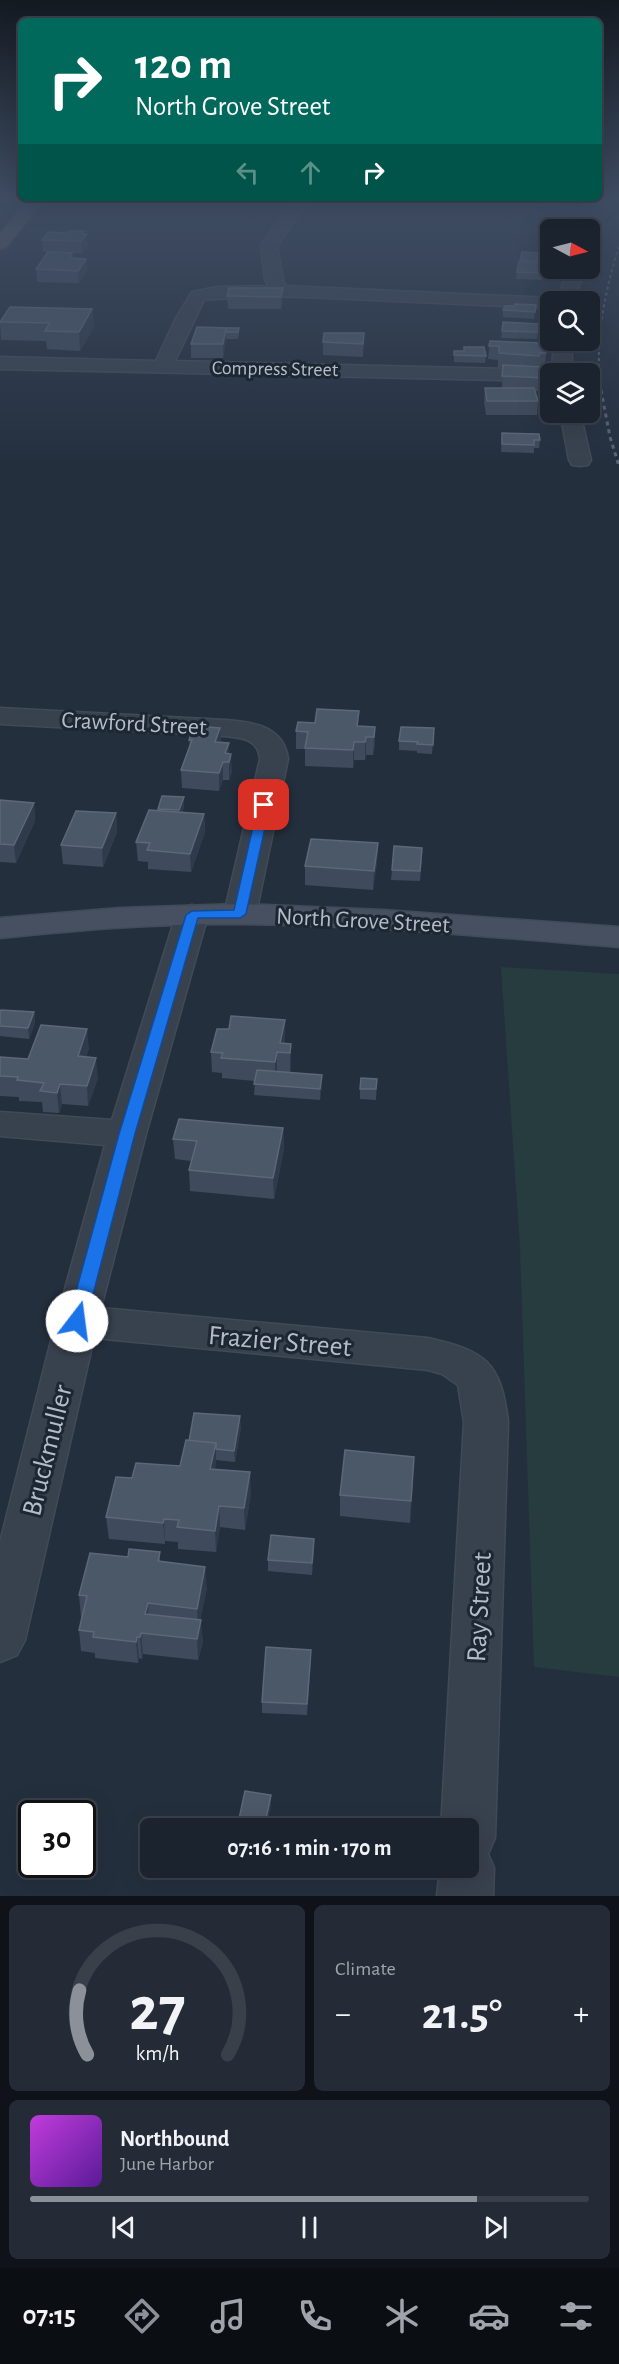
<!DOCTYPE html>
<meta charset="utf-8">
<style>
body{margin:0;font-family:"Alegreya Sans",sans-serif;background:#242b36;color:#f1f3f6;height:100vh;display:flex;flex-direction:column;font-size:22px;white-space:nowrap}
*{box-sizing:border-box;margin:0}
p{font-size:20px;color:#a0a4aa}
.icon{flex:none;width:33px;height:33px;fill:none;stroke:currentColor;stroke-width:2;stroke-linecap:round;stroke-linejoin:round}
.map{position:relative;height:1896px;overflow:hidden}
.side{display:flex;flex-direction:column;gap:9px;padding:9px;background:#0f1319;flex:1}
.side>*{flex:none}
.banner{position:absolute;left:18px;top:18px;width:584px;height:183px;border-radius:9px;box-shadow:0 6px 24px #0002,0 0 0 2px #39404a;background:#00695c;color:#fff;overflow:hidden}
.needle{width:39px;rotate:97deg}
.buttons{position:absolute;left:540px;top:219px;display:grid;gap:12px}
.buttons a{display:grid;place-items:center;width:60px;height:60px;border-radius:9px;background:#1b232e;box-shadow:0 6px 24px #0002,0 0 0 2px #39404a;font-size:30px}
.speed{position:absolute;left:18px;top:1800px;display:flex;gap:12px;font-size:30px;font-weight:700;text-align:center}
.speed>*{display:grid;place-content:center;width:78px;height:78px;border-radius:50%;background:#1b232e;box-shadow:0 6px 24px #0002,0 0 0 2px #39404a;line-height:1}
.speed .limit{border:3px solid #111;border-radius:9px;background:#fff;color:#111}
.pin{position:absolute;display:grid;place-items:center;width:51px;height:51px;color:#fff;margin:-26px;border-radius:12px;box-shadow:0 3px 9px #0006}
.me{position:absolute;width:66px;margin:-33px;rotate:15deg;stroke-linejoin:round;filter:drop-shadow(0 0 4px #0008)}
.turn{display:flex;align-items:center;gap:21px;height:126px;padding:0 18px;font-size:27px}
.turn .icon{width:78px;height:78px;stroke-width:2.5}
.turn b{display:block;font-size:42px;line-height:51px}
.lanes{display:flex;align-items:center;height:57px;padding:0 18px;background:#0003;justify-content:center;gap:30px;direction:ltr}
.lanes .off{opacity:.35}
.big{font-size:45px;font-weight:700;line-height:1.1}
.side .card{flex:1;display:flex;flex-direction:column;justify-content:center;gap:9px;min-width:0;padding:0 21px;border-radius:9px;background:#242b36}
.side .dial{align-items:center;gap:0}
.dial svg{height:156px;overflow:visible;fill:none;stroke:#39404a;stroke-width:7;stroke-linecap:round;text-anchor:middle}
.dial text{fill:#f1f3f6;stroke:none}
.song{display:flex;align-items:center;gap:18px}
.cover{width:72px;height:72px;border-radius:9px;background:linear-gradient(135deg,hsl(290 70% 55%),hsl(270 70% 35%))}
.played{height:6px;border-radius:3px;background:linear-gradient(90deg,#8c9099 80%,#39404a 80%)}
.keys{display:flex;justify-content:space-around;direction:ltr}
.heat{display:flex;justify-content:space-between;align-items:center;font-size:33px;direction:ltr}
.side .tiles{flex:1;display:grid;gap:9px;grid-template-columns:1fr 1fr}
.card:last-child{grid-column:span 2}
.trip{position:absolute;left:140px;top:1818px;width:339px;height:60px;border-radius:9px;background:#1b232e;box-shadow:0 6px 24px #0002,0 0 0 2px #39404a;font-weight:700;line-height:60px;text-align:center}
.tab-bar{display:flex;height:96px;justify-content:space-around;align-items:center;background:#0b0e12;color:#a0a4aa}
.tab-bar .icon{width:42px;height:42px}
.tab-bar .on{color:#8c9099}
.tab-bar b{font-size:27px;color:#f1f3f6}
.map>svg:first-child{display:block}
.green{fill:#263c3f}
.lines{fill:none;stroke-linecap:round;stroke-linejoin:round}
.minor-casing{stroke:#414a57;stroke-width:3}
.secondary-casing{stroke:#414a57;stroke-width:3}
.trunk-casing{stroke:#434c59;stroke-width:3}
.minor{fill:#38414e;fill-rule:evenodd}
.secondary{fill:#465061;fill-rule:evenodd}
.trunk{fill:#656462;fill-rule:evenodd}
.rail-far1{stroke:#5a6575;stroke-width:2;stroke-dasharray:3 3;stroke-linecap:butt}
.rail{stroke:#5a6575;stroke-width:3;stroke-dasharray:4 4;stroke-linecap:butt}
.wall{fill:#3f4b5c}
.shaded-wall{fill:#2f3b4b}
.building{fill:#4b5868;stroke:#5c6777;stroke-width:1.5}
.route{fill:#1a73e8;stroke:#114b97;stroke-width:1.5}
.labels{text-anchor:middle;stroke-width:6;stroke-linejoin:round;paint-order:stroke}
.far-street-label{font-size:20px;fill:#b4bcc9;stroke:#1d2633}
.street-label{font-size:24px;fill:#b4bcc9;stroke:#1d2633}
.near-street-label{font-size:28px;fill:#b4bcc9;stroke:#1d2633}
</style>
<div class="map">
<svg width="619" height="1896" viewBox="0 0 619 1896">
<rect width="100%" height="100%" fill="#242f3e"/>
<polygon class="green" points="501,967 619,974 619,1677 534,1667 520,1248"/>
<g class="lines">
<defs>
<g id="minor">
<polygon points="292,201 308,201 277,246 283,280 286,286 550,298 557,300 568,268 585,268 574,302 550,302 550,308 306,297 255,296 204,300 175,361 552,370 554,340 572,340 572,374 550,374 550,381 0,369 0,357 156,361 176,318 192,292 217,287 269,286 265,280 261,246"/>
<polygon points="583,201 599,201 594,230 590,234 590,230 578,230"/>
<polygon points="560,412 580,412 591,460 588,465 580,466 572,465 569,460"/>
<path d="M0 708 225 720C253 722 284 726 288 759L256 914 251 921 240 924 229 921 224 914 260 759C258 739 243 738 225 736L0 724Z"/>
<path d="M192 905 203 908 208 915 146 1134 101 1308 428 1338C485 1351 501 1361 508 1422L495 1838 488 1854 494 1868 493 1896H437L440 1868H468V1828H441L464 1422 458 1385 442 1374 428 1370 94 1338 25 1640 17 1655 0 1662V1542L56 1321 105 1145 0 1136V1112L112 1120 176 915 181 908Z"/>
</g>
<path id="secondary" d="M241 904 383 910 619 927V947C493 937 367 925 241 924 161 923 80 930 0 938V918L120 908Z"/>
<polygon id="trunk" points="27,201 43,201 6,247 0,249 0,234"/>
</defs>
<use href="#minor" class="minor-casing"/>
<use href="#secondary" class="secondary-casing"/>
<use href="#trunk" class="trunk-casing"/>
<use href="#minor" class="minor"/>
<use href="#secondary" class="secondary"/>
<use href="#trunk" class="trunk"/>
<path class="rail-far1" d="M601 391C594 341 605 293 619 245"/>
<polyline class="rail" points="601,390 610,437 619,466"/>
</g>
<g class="wall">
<polygon points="84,231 88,246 82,253 72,253 73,258 86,259 87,271 79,283 37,282 36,269 61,253 43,252 42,240 67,233"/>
<polygon points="538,253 537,263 544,263 542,280 516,279 517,272 520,260"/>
<polygon points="283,288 283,301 281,309 228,309 227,296"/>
<polygon points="536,305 534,319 503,317 503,310 514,306"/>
<polygon points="92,309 94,327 80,351 47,349 46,341 1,340 0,321"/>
<polygon points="539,324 537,339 501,338 502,331"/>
<polygon points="226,328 239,328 239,335 238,339 226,339 223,358 191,358 191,344"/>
<polygon points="364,333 363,357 323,355 323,342"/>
<polygon points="490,341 546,353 543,392 535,391 538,401 537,415 486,415 484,402 485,388 502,388 503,367 498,367 498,360 488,359"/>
<polygon points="454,351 486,356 485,363 454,362"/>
<polygon points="502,433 540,440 539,448 534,448 534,453 501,452"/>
<polygon points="358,726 375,727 375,744 373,755 366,755 365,760 354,760 353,768 305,766 305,749 296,749 296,731"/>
<polygon points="220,728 221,743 229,754 232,772 229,780 223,780 219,791 182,788 181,770 190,747 189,740"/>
<polygon points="434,728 432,754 417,753 417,751 399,750 399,741"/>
<polygon points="0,800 34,803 35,821 16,863 0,862"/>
<polygon points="184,807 182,812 204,814 205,832 191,872 148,869 148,862 138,861 136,842 158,811 158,809"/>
<polygon points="116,813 117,832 103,867 63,864 61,845"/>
<polygon points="378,843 377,862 373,890 305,885 305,866"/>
<polygon points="422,858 420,881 391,880 392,870"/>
<polygon points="0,1012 34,1012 35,1023 29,1039 0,1036"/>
<polygon points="285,1020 284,1043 291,1044 291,1064 290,1073 322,1075 322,1086 320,1100 254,1095 255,1081 222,1078 222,1073 212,1072 211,1052 229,1029"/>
<polygon points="89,1048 86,1057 98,1078 88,1106 62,1104 59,1113 43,1112 42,1102 19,1101 19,1097 0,1096 0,1057 28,1059"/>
<polygon points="377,1079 376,1100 360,1099 360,1089"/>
<polygon points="283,1128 284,1149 274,1199 190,1191 189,1170 191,1161 175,1159 173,1139"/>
<polygon points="241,1427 235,1462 216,1460 215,1469 251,1493 245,1530 220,1527 216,1552 178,1549 178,1542 165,1541 165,1544 109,1539 106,1517 132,1478 180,1466 189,1441"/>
<polygon points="413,1478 410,1523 340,1516 340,1495"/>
<polygon points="314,1539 314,1550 312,1575 268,1571 268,1560"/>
<polygon points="160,1552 160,1562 207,1588 200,1620 203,1642 198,1660 143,1654 142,1659 139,1658 138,1663 95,1658 95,1653 81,1651 79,1630 82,1617 81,1617 79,1595 128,1557"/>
<polygon points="311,1661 307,1715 262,1713 262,1702"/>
<polygon points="239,1868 259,1868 258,1871"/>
</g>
<g class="shaded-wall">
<polygon points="84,231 84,238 87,234 88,246 82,253 82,234"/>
<polygon points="86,259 87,271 79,283 78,271"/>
<polygon points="283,288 283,301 281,309 281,297"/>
<polygon points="92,309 94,327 80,351 79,332"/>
<polygon points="226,328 226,341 223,358 223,344"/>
<polygon points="375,727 375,744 373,755 374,737"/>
<polygon points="220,728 221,746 215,742"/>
<polygon points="366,737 366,755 365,760 365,742"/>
<polygon points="354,742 354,760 353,768 353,750"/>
<polygon points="229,743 229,761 225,753"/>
<polygon points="231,754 232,772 229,780 229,762"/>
<polygon points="223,762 223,780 219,791 219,773"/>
<polygon points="184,797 184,807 180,820 179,810"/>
<polygon points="34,803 35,821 16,863 14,845"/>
<polygon points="116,813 117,832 103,867 102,848"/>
<polygon points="204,814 205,832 191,872 190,854"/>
<polygon points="378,843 377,862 373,890 374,871"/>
<polygon points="34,1012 35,1023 29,1039 28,1028"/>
<polygon points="285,1020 285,1040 282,1052 280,1043"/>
<polygon points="87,1029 89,1048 80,1076 78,1056"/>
<polygon points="291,1044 291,1064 290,1073 290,1053"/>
<polygon points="277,1052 277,1072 275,1082 275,1062"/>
<polygon points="96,1058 98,1078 88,1106 87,1086"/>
<polygon points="322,1075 322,1086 320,1100 320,1089"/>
<polygon points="60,1084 62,1104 59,1113 57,1093"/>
<polygon points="283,1128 284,1149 274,1199 273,1178"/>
<polygon points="240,1416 241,1427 235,1462 234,1451"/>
<polygon points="216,1443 216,1464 211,1490 210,1469"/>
<polygon points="414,1457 413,1478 410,1523 411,1501"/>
<polygon points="250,1472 251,1493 245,1530 244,1508"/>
<polygon points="219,1506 220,1527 216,1552 215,1531"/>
<polygon points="164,1519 165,1541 165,1544 163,1523"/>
<polygon points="314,1539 314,1550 312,1575 312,1563"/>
<polygon points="205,1567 207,1588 198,1630 197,1609"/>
<polygon points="148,1603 149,1625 147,1635 145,1614"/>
<polygon points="201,1620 203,1642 198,1660 197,1639"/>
<polygon points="141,1633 143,1654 142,1659 140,1637"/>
<polygon points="137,1637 139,1658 138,1663 136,1642"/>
<polygon points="311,1650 311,1661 307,1715 307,1704"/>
<polygon points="271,1795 271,1806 267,1828 264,1828"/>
</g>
<g class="building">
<polygon points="69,231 84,231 82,234 87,234 81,241 42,240 48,232 67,233"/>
<polygon points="48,252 72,253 69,258 86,259 78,271 36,269"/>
<polygon points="522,252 538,253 537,261 520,260"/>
<polygon points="519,262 544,263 542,273 517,272"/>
<polygon points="229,288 283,288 281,297 227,296"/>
<polygon points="515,304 536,305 535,312 503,310 505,306 514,306"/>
<polygon points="10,307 92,309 79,332 45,331 50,323 0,322"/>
<polygon points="503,322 539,324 538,332 502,331"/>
<polygon points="197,327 226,328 223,344 191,344"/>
<polygon points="226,328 239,328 238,332 226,332"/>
<polygon points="324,333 364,333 363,344 323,342"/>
<polygon points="490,341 545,343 546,353 539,353 539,356 499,353 499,346 489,346"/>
<polygon points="464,347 484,347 486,356 454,355 454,351 464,351"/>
<polygon points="503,365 544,367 544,378 502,376"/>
<polygon points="485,388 534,388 538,401 487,401"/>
<polygon points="502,433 539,434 540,440 534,440 534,445 502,444"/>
<polygon points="317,709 359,711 357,726 375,727 374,737 366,737 365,742 354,742 353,750 305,748 308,732 296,731 298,722 315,723"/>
<polygon points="194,726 220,728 215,742 229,743 225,753 231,754 229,762 223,762 219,773 181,770 192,740 189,740"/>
<polygon points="401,727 434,728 433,745 417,744 418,742 399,741"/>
<polygon points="162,796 184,797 179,810 158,809"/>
<polygon points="0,800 34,803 14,845 0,844"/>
<polygon points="149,810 204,814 190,854 147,850 150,843 136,842"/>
<polygon points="76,811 116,813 102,848 61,845"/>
<polygon points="311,839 378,843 374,871 305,866"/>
<polygon points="394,846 422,848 420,871 392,870"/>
<polygon points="1,1010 34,1012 28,1028 0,1026 0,1012"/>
<polygon points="231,1016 285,1020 280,1043 291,1044 290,1053 277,1052 275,1062 221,1058 223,1053 211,1052 217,1029 229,1029"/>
<polygon points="41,1025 87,1029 78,1056 96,1058 87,1086 60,1084 57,1093 40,1091 44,1083 17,1080 18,1077 0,1076 0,1057 28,1059"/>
<polygon points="257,1070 322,1075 320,1089 254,1084"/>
<polygon points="361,1078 377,1079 376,1089 360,1089"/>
<polygon points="179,1119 283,1128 273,1178 189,1170 197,1141 173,1139"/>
<polygon points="194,1413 240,1416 234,1451 216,1449 216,1443 189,1441"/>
<polygon points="186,1440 216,1443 210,1469 250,1472 244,1508 219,1506 215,1531 177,1527 179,1520 164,1519 163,1523 106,1517 116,1477 132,1478 136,1463 180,1466"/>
<polygon points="345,1450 414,1457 411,1501 340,1495"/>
<polygon points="271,1535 314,1539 312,1563 268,1560"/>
<polygon points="129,1549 160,1552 158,1561 205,1567 197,1609 148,1603 145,1614 201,1620 197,1639 141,1633 140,1637 137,1637 136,1642 93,1637 94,1632 79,1630 87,1596 79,1595 90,1553 128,1557"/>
<polygon points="266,1647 311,1650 307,1704 262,1702"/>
<polygon points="245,1791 271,1795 264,1828 237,1828"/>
</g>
<linearGradient id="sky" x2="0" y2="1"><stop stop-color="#141a22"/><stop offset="0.43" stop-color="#3f4d63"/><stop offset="1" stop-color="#3f4d63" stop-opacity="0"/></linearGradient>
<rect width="619" height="466" fill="url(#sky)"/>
<polygon class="route" points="264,801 270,805 246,914 240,918 198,918 135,1134 86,1321 83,1326 77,1328 71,1326 68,1321 119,1134 186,915 192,911 234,910 258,805"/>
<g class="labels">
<g class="far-street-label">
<text transform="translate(275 368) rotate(1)" y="7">Compress Street</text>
</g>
<g class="street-label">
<text transform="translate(134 723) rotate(3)" y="8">Crawford Street</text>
<text transform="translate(363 920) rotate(3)" y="8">North Grove Street</text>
</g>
<g class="near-street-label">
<text transform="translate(280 1340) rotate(5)" y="10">Frazier Street</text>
<text transform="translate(46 1450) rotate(-76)" y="10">Bruckmuller</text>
<text transform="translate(478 1607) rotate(-87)" y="10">Ray Street</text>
</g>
</g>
</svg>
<div class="buttons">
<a><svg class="needle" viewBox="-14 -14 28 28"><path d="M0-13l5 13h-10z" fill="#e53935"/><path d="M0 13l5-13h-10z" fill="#a0a4aa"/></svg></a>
<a><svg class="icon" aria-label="search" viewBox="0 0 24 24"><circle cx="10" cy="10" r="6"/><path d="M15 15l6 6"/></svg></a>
<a><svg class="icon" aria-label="layers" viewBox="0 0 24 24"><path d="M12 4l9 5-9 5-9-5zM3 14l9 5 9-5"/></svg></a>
</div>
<div class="speed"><div class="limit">30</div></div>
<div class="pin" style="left:264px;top:805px;background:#d93025"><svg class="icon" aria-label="arrive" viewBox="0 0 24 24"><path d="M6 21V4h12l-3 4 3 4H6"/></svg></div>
<svg class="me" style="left:77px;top:1321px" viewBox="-20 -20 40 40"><circle r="19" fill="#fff"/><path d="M0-13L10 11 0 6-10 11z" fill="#1a73e8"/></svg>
<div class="trip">07:16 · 1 min · 170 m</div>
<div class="banner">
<div class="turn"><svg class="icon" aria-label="right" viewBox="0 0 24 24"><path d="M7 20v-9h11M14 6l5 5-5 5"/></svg><div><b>120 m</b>North Grove Street</div></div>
<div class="lanes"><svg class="icon off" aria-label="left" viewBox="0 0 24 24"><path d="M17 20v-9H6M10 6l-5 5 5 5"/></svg><svg class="icon off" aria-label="ahead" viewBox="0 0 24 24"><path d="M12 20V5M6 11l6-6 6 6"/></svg><svg class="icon" aria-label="right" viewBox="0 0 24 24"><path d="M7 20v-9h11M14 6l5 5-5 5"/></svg></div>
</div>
</div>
<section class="side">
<div class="tiles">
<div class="card dial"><svg viewBox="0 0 100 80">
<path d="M14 69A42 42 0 1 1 86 69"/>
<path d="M14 69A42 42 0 0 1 10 36" stroke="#8c9099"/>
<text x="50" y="56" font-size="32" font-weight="700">27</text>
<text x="50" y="72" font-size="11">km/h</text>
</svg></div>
<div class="card"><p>Climate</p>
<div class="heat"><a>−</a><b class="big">21.5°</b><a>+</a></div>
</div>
<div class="card">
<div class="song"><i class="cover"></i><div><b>Northbound</b><p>June Harbor</p></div></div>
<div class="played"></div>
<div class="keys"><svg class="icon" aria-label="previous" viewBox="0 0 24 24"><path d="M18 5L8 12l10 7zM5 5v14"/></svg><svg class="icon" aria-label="pause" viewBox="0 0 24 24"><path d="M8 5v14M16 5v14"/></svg><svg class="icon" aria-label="next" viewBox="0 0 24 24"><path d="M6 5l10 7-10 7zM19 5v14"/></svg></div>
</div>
</div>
</section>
<nav class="tab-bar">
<b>07:15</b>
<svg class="icon on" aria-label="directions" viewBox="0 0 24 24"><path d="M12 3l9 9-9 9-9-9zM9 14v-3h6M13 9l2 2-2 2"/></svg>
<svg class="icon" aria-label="music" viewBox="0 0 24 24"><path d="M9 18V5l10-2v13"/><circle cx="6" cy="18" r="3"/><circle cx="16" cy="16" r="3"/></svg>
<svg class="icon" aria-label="phone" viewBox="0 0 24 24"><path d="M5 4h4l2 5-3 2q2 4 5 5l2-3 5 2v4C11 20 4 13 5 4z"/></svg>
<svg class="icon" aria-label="climate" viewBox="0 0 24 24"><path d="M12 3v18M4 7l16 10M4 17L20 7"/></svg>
<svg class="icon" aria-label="car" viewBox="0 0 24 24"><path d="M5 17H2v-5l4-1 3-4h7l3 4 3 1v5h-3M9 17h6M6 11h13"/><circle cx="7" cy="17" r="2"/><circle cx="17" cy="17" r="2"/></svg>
<svg class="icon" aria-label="filters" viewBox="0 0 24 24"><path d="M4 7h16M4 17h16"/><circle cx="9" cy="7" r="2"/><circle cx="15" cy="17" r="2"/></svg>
</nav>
